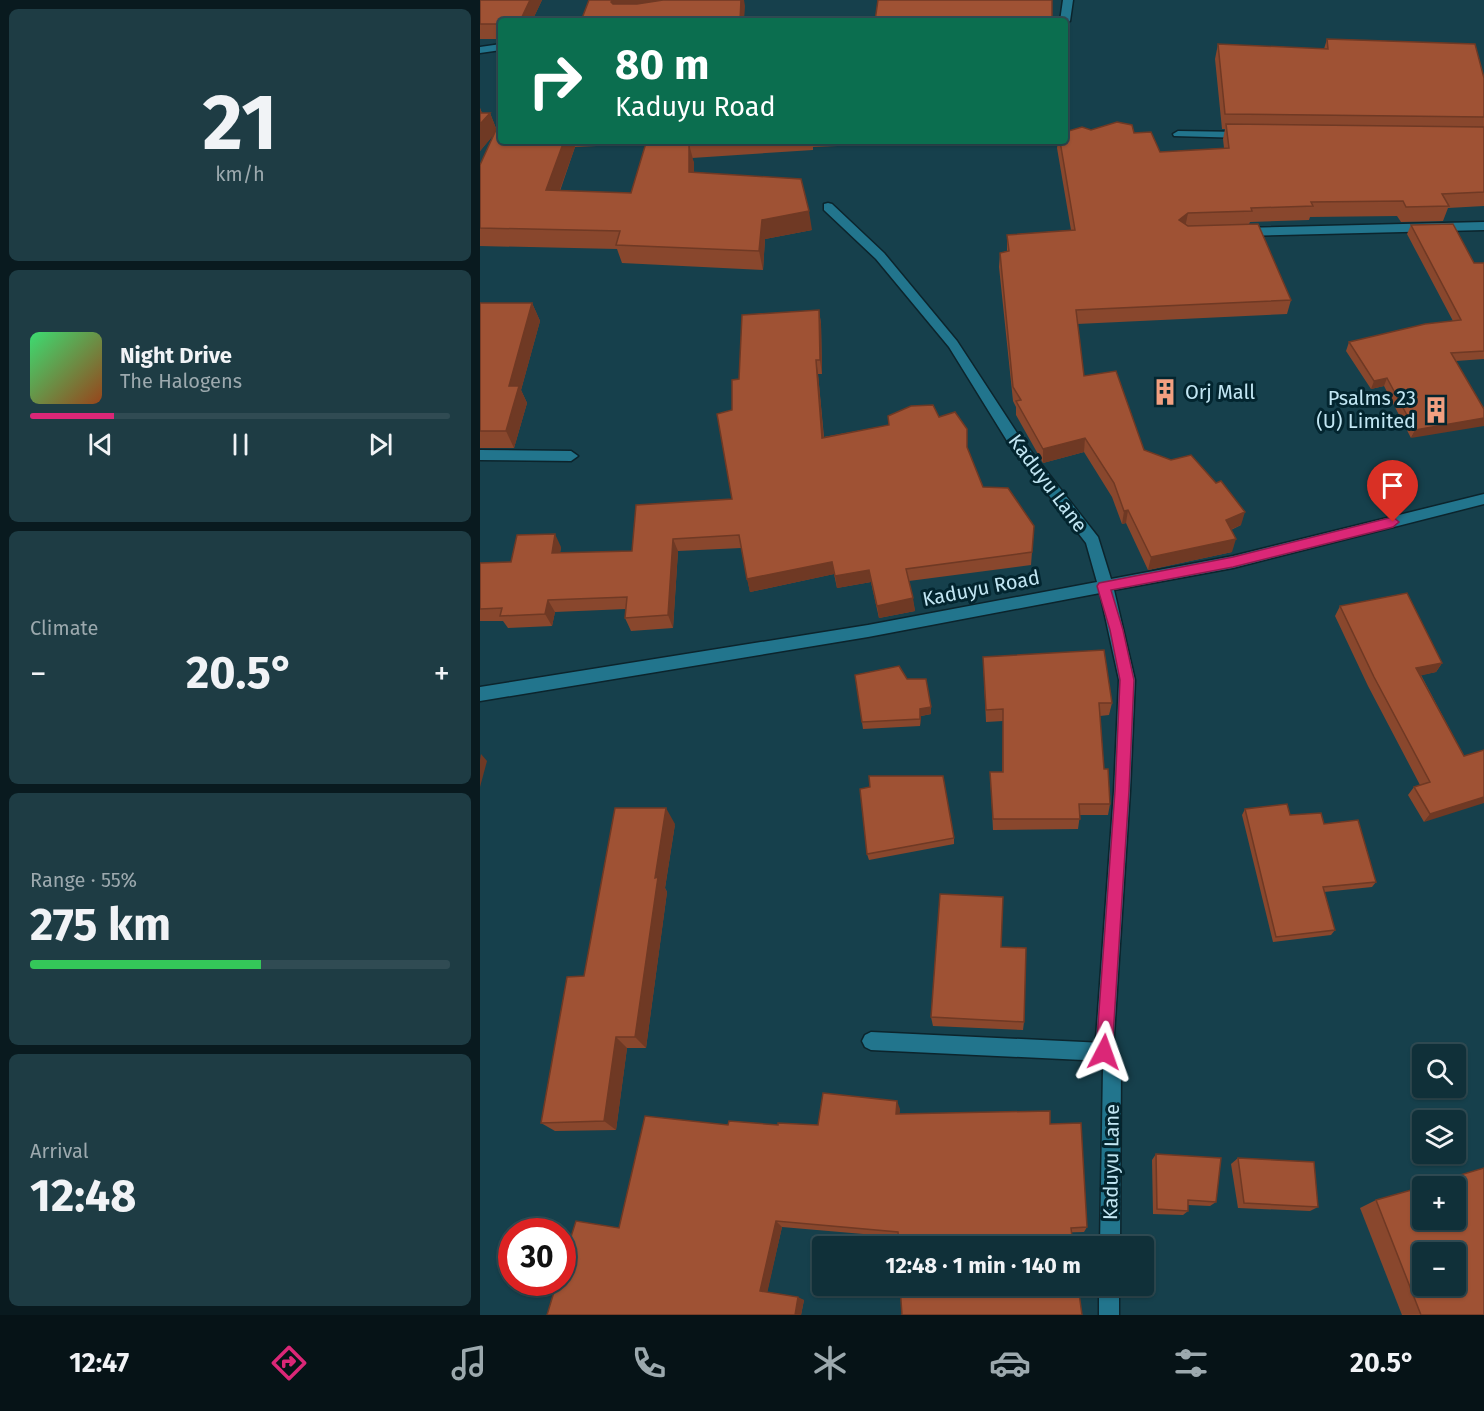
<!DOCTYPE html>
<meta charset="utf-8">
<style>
body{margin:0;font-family:"Fira Sans",sans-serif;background:#1e3c44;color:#f1f3f6;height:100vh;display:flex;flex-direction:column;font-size:22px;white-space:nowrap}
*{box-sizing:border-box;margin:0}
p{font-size:20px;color:#9ca9ae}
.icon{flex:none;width:33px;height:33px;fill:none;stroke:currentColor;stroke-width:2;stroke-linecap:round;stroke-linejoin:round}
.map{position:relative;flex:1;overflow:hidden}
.side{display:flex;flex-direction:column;gap:9px;padding:9px;background:#091a1f;width:480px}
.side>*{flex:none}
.banner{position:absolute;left:18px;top:18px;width:570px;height:126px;border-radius:6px;box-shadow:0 2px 4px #0004,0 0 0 2px #304b53;background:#0b6e4f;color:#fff;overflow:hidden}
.tools{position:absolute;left:932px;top:1044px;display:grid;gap:12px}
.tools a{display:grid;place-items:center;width:54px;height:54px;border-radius:6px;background:#103039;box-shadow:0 2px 4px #0004,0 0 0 2px #304b53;font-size:30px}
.speed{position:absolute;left:18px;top:1218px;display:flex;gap:12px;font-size:30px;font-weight:700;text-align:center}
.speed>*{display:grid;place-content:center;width:78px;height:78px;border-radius:50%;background:#103039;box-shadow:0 2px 4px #0004,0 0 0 2px #304b53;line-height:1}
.speed .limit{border:9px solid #d22;background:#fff;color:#111}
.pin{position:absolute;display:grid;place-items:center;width:51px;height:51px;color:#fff;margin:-62px -26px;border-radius:50% 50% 50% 0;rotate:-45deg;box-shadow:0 0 6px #0007}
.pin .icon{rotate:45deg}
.me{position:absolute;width:66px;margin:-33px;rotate:4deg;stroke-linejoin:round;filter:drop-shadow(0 0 4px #0008)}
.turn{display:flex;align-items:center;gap:21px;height:126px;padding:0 18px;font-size:27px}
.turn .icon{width:78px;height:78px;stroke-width:2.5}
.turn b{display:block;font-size:42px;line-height:51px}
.big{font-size:45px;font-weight:700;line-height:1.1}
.side .widget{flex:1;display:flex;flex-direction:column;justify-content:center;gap:9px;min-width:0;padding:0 21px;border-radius:9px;background:#1e3c44}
.side .dial{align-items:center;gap:0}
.dial b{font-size:78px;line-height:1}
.song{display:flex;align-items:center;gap:18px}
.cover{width:72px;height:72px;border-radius:9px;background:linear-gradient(135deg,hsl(140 70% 55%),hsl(20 70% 35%))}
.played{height:6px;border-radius:3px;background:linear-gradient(90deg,#db2777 20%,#304b53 20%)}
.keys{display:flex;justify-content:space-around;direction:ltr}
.heat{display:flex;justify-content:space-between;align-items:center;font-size:33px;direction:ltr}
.charge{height:9px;border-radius:4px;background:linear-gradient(90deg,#34c759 55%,#304b53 0)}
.trip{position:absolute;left:332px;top:1236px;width:342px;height:60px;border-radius:6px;background:#103039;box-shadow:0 2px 4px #0004,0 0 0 2px #304b53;font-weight:700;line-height:60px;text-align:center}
.dock{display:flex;height:96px;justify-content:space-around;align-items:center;background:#061317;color:#9ca9ae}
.dock .icon{width:42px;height:42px}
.dock .active{color:#db2777}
.dock b{font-size:27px;color:#f1f3f6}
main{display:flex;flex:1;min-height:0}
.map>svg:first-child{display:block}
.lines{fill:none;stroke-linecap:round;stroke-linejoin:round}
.service-casing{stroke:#0c242c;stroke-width:3}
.minor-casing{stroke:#0c242c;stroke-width:3}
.service{fill:#22758d;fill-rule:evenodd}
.minor{fill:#22758d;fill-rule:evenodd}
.wall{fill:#89472d}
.shaded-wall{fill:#6f3924}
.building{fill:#9f5234;stroke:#6f3924;stroke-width:1.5;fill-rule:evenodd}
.route{fill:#db2777;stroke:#8e194d;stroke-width:1.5}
.labels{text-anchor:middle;stroke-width:6;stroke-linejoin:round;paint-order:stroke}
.poi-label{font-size:20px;fill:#c2e6f3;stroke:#03252f;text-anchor:start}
.street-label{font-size:20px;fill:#c2e6f3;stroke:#03252f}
</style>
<main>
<section class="side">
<div class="widget dial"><b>21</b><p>km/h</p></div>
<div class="widget">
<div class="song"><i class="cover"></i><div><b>Night Drive</b><p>The Halogens</p></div></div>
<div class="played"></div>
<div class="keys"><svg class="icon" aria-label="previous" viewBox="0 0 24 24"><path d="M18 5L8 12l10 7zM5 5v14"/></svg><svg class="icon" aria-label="pause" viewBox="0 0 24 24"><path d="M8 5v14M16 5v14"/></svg><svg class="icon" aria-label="next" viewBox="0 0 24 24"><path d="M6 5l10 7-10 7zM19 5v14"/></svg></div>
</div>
<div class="widget"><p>Climate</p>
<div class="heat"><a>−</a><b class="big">20.5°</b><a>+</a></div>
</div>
<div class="widget"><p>Range · 55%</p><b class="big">275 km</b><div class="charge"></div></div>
<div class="widget"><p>Arrival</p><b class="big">12:48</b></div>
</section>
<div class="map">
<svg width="1004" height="1315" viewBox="0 0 1004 1315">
<rect width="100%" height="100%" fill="#16404c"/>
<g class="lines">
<defs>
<g id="service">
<polygon points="583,0 593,0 590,21 585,24 585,21 580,21"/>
<polygon points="0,450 91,451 98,456 91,461 0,460"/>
<polygon points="391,1032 624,1043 630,1046 633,1052 630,1058 624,1061 391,1050 385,1047 382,1041 385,1035"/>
</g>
<g id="minor">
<polygon points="21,44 21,50 0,53 0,47"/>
<polygon points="698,131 764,132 769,135 764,138 694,136 693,134"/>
<polygon points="348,203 352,204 404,253 477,341 539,436 618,537 631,579 753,556 1004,494 1004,504 753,568 634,590 655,680 650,791 633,1051 641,1067 640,1246 620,1246 623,1068 615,1052 634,791 639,680 620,593 388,637 0,701 0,687 388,625 617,582 606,543 529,444 469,347 396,259 344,210 344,204"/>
<polygon points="1004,222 1004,230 761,236 755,232 761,228"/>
<rect x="619" y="1286" width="20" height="29"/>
</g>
</defs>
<use href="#service" class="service-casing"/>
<use href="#minor" class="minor-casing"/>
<use href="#service" class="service"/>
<use href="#minor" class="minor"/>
</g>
<g class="wall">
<polygon points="0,0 62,0 52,21 21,21 21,39 0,39"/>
<polygon points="847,39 1004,78 1004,206 968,208 963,221 921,222 917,216 830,217 829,220 770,222 769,224 811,300 807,314 597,324 604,376 664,450 761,525 751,530 752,552 668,570 646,523 642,524 632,497 604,452 563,463 536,415 536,407 533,401 519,267 520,253 527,251 527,235 591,230 577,148 578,141 585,141 611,130 654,133 680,152 744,148 743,139 745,129 742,129 735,59 738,44 844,49"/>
<polygon points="0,108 2,113 10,113 21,141 118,141 117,146 95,147 80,191 151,193 186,143 185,141 480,141 333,147 333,150 212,158 214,163 214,173 332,230 285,239 283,270 142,263 137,249 0,246 0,165 14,134 0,151"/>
<polygon points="507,141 566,141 566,144 507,143"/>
<polygon points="931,225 994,263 1004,263 1004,359 976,361 931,438 904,386 891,389 866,351 869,342 973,321 927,234"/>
<polygon points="0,303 52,303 60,321 41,390 47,403 34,448 0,448"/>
<polygon points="339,310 341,324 342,374 338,374 344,437 409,425 408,416 459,417 487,447 503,487 554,526 551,565 429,581 435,611 399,618 391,582 357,588 354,574 270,592 261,548 198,551 193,628 151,631 145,618 146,609 75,612 72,626 28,628 23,621 0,621 0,563 31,562 81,547 80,553 152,551 252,499 252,410 259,379"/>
<polygon points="860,606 962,663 956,672 941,675 984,756 1004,750 944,822 928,795 934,787 940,785 888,686 855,616"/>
<polygon points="503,657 632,703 629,715 620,716 624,769 630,804 628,815 600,815 598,829 513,830 510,772 522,772 523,721 506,722"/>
<polygon points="375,675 451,714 441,716 440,726 383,729"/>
<polygon points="765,809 810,815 844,824 896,882 892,887 844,892 855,930 851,935 793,942 762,815"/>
<polygon points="195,824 185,888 187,892 166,1048 147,1048 136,1130 75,1131 61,1123"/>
<polygon points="474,838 474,844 389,860 387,854"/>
<polygon points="451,1017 544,1022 543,1030 453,1026"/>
<polygon points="420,1109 419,1114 570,1124 607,1227 604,1232 418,1237 302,1227 287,1292 324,1300 321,1315 67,1315 139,1228 248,1125 338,1125"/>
<polygon points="676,1154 736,1202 730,1206 708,1205 708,1211 703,1215 673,1214 672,1160"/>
<polygon points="758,1158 838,1207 830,1211 758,1208 751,1164"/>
<polygon points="896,1200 1004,1315 922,1315 880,1208"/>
</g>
<g class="shaded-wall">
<polygon points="50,0 62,0 52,21 40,21"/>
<polygon points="133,0 246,0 143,16 131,2"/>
<polygon points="261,0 264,0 265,6 264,21 260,21"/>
<polygon points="0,108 4,119 10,113 17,131 0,151"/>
<polygon points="84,141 93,141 95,147 73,209 66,190"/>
<polygon points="209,144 214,163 214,191 209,172"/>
<polygon points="329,211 332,230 285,239 283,270 279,251 282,220"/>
<polygon points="708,213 705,228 699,220"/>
<polygon points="52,303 60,321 41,390 47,403 34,448 26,431 29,386"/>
<polygon points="339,310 341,324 342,374 340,360"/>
<polygon points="336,360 338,374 345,451 342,438"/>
<polygon points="907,378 904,386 891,389 894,381"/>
<polygon points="1004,418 1004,426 931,438 935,430"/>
<polygon points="605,438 604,452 563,463 563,449"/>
<polygon points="648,510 646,523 642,524 644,511"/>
<polygon points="765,512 761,525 743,533 746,520"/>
<polygon points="75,534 81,547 78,566 72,553"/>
<polygon points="193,539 198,551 193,628 188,615"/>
<polygon points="756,539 752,552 668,570 671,557"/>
<polygon points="352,562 354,574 270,592 267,579"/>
<polygon points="389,570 391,582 357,588 355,576"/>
<polygon points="433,598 435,611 399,618 397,606"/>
<polygon points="68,600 75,612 72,626 65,614"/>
<polygon points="962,663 956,672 931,678 936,668"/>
<polygon points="451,707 451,714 441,716 440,726 440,709"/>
<polygon points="1,754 7,761 0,787 0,760"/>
<polygon points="1004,797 1004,803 944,822 950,814"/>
<polygon points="186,808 195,824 185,888 187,892 166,1048 155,1037 175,878"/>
<polygon points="136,1037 147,1048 136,1130 124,1121"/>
<polygon points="417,1101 420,1109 419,1122 416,1114"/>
<polygon points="296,1221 302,1227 287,1294 280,1291"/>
<polygon points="318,1297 324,1300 321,1315 315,1315"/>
</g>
<g class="building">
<polygon points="0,0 50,0 40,21 21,21 21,24 0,24"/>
<polygon points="109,0 133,0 131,2 133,4 157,4 183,0 261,0 260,21 101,21"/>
<polygon points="398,0 572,0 572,21 395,21"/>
<polygon points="847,39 995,44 1004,78 1004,117 745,114 738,44 848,49"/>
<polygon points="0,113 10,113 0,124"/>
<polygon points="21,119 21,141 84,141 66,190 151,193 166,143 209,144 209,172 321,179 329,211 282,220 279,251 136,245 140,231 0,228 0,165"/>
<polygon points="637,122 652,125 654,133 671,132 680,152 749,148 746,124 1004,127 1004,192 962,194 969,206 926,207 923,201 831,202 833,206 771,208 772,211 708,213 699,220 708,226 778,224 811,300 596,310 604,376 636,371 664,450 691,460 711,455 736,483 741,481 765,512 746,520 756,539 671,557 648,510 644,511 634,483 605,438 563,449 536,401 541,400 533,387 520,253 529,251 527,235 595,230 580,141 585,141 585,132 602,127 611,130"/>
<polygon points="973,224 994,263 1004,263 1004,351 971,353 1004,409 1004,418 935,430 907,378 894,381 869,342 945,324 981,320 931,225"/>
<polygon points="0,303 52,303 29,386 39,386 26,431 0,431"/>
<polygon points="339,310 340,360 336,360 342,438 409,425 408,416 431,406 453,405 459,417 475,412 487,429 487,447 503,487 528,488 554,526 552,552 426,569 433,598 397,606 389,570 355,576 352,562 267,579 259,535 193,539 188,615 145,618 147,597 68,600 65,614 20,616 22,608 0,609 0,563 31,562 37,535 75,534 72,553 152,551 156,505 252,499 237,414 252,410 252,380 259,379 262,315"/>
<polygon points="927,593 962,663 936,668 984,756 1004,750 1004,797 950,814 934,787 950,782 894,677 860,606"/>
<polygon points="624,650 632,703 619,703 624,769 628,769 630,804 599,804 600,819 513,819 510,772 523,772 523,709 506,710 503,657"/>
<polygon points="419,666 427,679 446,679 451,707 440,709 440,719 382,722 375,675"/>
<polygon points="389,776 463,776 474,838 387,854 380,789 390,787"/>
<polygon points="807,804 810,815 841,813 844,824 878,820 896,882 843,887 855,930 796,937 765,809"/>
<polygon points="135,808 186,808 175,878 178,877 155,1037 136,1037 124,1121 61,1123 87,977 104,976"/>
<polygon points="460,894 523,897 521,947 546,948 544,1022 451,1017"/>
<polygon points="343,1093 417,1101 416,1114 570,1111 570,1124 601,1123 607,1227 591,1228 593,1246 419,1246 418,1232 296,1221 280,1291 318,1297 315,1315 67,1315 77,1282 82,1282 82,1265 96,1221 139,1228 165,1116 248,1125 249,1121 298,1125 298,1123 338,1125"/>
<polygon points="676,1154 741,1158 736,1202 708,1200 708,1211 677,1209"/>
<polygon points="758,1158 834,1162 838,1207 764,1203"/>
<path d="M1004 1168V1315H941L896 1200 942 1187V1220H975V1186H943ZM942 1252H975V1286H942Z"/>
<polygon points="420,1286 598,1286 602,1315 422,1315"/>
</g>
<polygon class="route" points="913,517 919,522 913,527 753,567 631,590 643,630 654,680 649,791 632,1052 630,1058 624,1061 618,1058 616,1052 635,791 640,680 630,630 617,586 619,583 753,557"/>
<defs>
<symbol id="building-bare" viewBox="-9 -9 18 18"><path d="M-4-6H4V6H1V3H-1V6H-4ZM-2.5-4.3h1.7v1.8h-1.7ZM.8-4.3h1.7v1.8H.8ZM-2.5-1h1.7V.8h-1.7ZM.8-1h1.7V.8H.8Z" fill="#f2a081" stroke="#03252f" stroke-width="2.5" paint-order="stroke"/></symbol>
</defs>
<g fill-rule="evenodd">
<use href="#building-bare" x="666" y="373" width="38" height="38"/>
<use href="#building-bare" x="937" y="391" width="38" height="38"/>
</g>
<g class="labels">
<g class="poi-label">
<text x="705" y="399">Orj Mall</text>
<text x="936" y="405" text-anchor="end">Psalms 23<tspan x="936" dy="23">(U) Limited</tspan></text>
</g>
<g class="street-label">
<text transform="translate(568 483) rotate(53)" y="7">Kaduyu Lane</text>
<text transform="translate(501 588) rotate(-11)" y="7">Kaduyu Road</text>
<text transform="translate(631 1162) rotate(-89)" y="7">Kaduyu Lane</text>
</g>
</g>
</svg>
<div class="tools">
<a><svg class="icon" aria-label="search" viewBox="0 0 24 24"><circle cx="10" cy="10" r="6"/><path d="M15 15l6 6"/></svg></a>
<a><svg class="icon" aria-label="layers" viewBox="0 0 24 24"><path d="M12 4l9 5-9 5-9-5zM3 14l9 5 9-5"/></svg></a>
<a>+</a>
<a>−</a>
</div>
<div class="speed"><div class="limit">30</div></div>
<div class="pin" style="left:913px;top:522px;background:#d93025"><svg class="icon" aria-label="arrive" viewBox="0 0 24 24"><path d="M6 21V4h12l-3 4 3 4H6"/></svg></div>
<svg class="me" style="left:624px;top:1052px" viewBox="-20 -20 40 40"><path d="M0-17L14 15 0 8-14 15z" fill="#db2777" stroke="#fff" stroke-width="4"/></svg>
<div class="trip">12:48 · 1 min · 140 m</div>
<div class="banner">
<div class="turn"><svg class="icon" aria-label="right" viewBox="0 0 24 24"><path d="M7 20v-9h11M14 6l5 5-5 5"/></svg><div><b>80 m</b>Kaduyu Road</div></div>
</div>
</div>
</main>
<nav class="dock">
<b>12:47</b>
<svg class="icon active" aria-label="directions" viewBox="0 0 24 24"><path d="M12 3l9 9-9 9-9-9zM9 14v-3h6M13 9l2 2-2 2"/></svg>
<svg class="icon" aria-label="music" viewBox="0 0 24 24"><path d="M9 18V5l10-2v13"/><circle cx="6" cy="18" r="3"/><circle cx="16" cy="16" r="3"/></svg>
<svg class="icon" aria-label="phone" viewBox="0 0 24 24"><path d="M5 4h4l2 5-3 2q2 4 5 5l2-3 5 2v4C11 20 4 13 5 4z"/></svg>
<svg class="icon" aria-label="climate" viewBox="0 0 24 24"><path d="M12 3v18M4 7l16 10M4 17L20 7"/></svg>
<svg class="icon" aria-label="car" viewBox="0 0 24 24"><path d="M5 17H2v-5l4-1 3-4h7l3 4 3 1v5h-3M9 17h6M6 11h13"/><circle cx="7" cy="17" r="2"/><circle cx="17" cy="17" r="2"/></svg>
<svg class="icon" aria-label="filters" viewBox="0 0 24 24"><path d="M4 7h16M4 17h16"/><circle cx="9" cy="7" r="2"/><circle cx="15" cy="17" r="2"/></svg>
<b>20.5°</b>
</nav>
